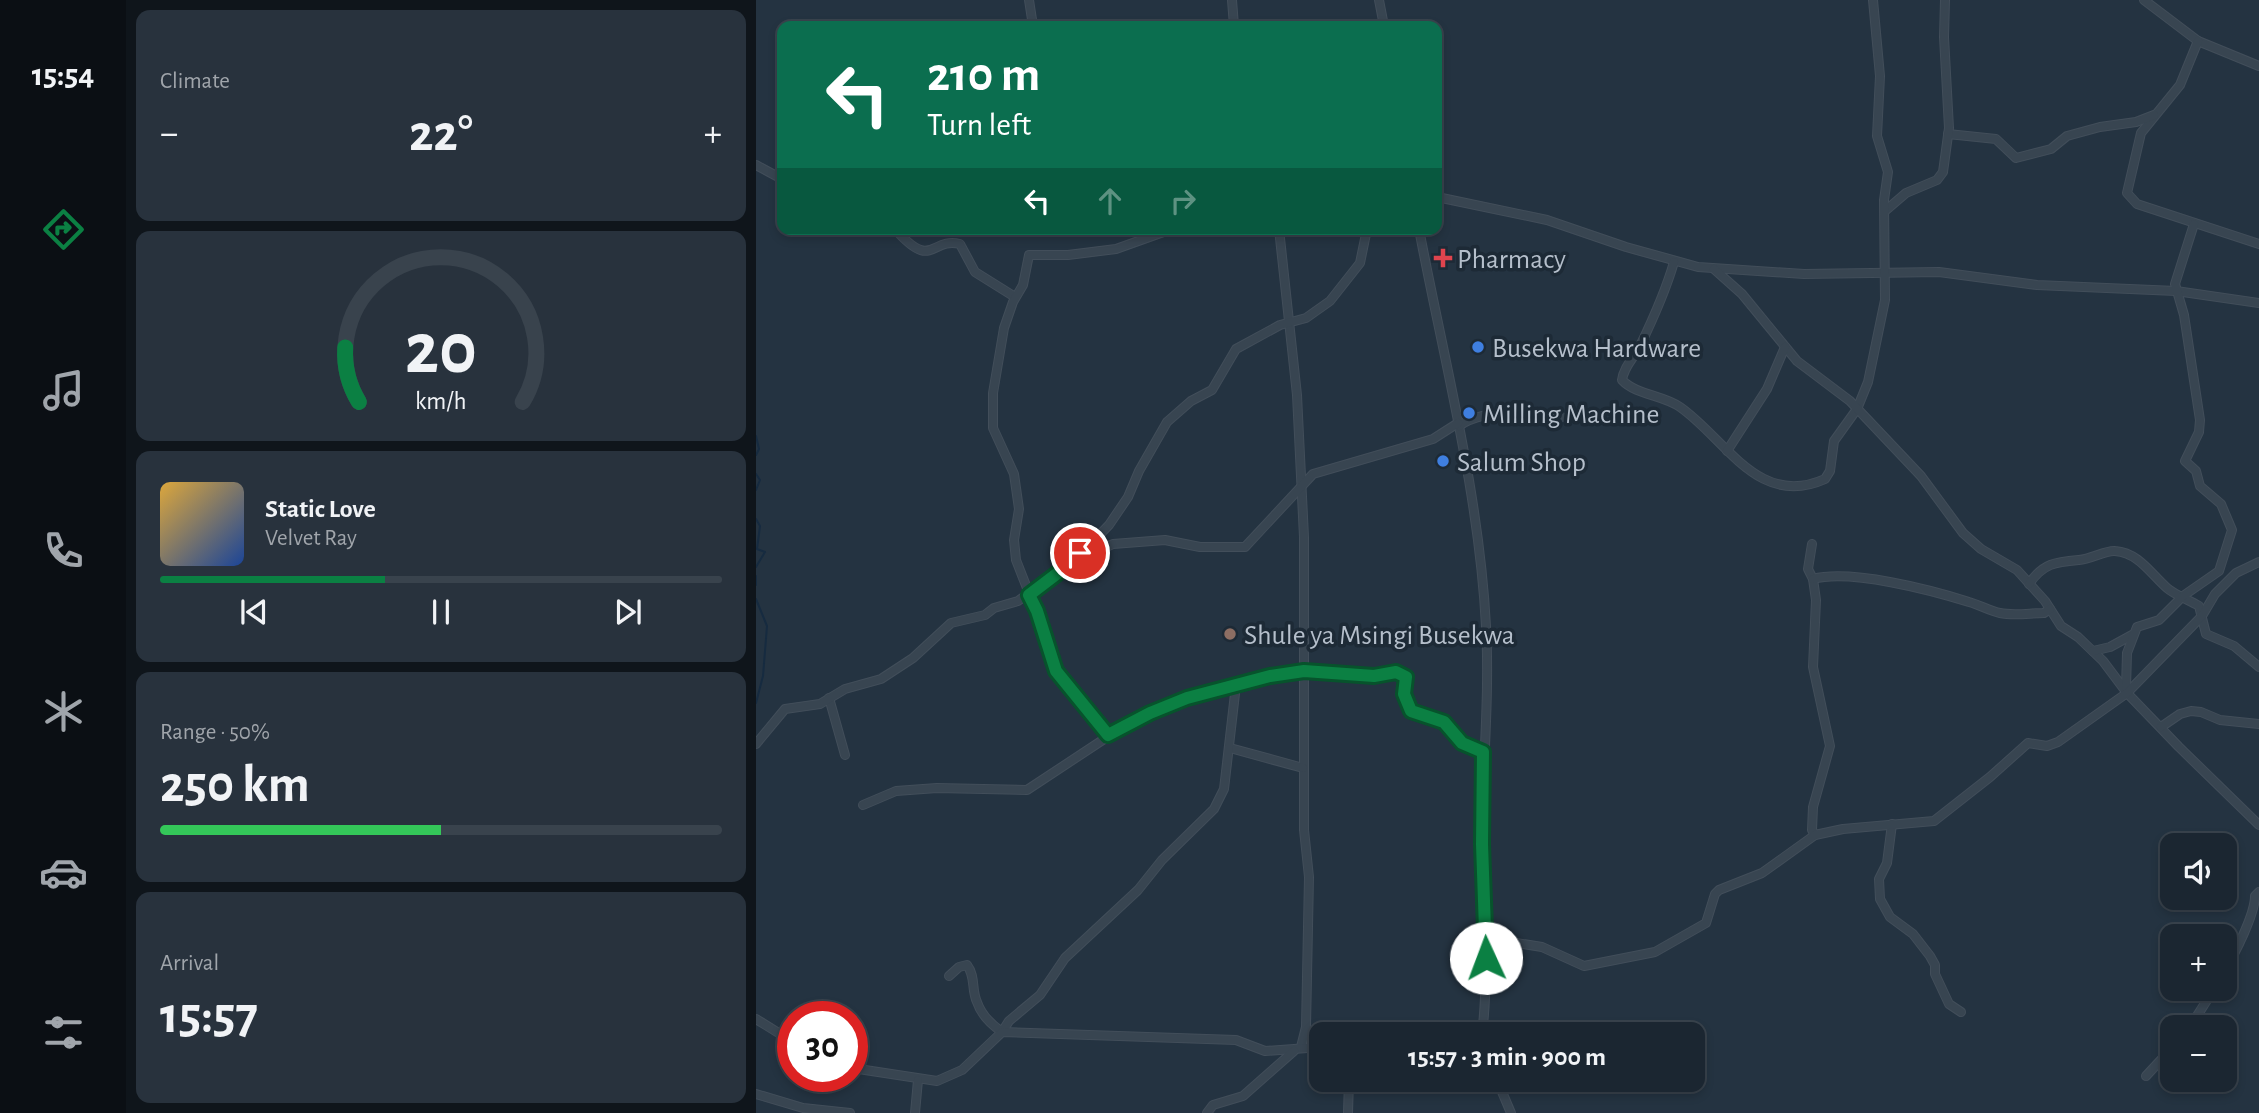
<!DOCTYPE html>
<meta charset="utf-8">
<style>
body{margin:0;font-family:"Alegreya Sans",sans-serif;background:#28323d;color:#f1f3f6;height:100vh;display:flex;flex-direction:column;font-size:26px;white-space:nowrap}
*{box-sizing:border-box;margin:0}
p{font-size:23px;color:#a0a5ab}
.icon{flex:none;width:38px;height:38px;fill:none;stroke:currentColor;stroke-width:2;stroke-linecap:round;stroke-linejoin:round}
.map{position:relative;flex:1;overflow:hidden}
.drawer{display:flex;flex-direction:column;gap:10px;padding:10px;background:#0f151b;width:630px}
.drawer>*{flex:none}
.banner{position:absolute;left:21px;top:21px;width:665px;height:214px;border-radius:14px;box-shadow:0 4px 10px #0003,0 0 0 2px #39434d;background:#0b6e4f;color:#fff;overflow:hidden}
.controls{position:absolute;left:1404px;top:833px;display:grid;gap:14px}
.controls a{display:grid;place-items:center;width:77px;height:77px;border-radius:14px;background:#1b2631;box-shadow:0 4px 10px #0003,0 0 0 2px #39434d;font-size:35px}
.speed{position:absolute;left:21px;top:1001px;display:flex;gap:14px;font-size:35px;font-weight:700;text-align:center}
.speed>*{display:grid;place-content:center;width:91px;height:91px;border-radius:50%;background:#1b2631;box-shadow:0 4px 10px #0003,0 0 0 2px #39434d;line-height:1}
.speed .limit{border:10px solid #d22;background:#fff;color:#111}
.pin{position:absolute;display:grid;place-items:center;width:60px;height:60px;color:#fff;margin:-30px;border:4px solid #fff;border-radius:50%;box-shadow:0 2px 7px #0007}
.me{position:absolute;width:77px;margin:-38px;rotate:358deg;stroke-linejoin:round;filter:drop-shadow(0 0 5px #0008)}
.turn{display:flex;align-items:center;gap:24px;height:147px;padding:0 35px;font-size:32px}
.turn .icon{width:91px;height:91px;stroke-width:2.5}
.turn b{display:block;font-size:49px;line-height:60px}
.lanes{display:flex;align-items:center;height:66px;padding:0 35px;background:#0003;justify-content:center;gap:35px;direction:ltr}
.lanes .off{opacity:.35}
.big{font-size:52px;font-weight:600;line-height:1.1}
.drawer .widget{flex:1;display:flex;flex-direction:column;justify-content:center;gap:10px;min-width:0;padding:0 24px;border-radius:14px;background:#28323d}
.drawer .dial{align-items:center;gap:0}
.dial svg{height:182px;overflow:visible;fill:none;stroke:#39434d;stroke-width:7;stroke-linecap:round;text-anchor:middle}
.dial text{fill:#f1f3f6;stroke:none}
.song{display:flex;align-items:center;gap:21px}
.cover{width:84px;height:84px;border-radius:10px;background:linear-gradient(135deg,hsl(40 70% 55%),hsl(220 70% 35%))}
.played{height:7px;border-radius:4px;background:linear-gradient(90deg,#0b8043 40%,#39434d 40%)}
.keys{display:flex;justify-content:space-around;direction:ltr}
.heat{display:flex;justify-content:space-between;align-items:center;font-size:38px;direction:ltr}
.charge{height:10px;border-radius:5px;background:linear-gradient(90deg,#34c759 50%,#39434d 0)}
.trip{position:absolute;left:553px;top:1022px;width:396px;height:70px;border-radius:14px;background:#1b2631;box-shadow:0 4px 10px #0003,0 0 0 2px #39434d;font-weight:600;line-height:70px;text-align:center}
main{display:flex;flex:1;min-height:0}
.tab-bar{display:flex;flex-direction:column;width:126px;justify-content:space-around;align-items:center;background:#0b0f14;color:#a0a5ab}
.tab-bar .icon{width:49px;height:49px}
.tab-bar .on{color:#0b8043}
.tab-bar b{font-size:32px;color:#f1f3f6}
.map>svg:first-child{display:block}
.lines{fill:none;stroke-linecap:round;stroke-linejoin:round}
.stream{stroke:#162b40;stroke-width:2}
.minor-casing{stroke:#424e5a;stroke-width:10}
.minor{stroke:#384551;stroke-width:8}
.route-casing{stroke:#07532c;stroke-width:18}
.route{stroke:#0b8043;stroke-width:12}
.health-dot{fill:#e0444e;stroke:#1d2a36;stroke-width:2.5}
.shop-dot{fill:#3f7fe0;stroke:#1d2a36;stroke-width:2.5}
.education-dot{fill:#8d6e63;stroke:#1d2a36;stroke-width:2.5}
.labels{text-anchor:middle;stroke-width:7;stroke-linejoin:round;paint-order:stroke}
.poi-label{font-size:28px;fill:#b5bfcb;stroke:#1d2a36;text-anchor:start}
</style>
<main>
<nav class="tab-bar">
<b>15:54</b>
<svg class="icon on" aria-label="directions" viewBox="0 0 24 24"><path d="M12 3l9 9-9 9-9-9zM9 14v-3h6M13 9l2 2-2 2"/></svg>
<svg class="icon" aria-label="music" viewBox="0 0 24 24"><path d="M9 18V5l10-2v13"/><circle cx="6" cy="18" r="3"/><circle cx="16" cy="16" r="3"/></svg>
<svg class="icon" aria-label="phone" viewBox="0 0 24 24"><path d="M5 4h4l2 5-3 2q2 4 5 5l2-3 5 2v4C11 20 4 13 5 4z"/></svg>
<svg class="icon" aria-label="climate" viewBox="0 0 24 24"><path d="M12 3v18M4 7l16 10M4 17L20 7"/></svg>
<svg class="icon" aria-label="car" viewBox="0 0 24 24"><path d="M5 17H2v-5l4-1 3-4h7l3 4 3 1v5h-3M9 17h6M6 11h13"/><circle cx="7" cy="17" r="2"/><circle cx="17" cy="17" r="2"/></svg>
<svg class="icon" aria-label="filters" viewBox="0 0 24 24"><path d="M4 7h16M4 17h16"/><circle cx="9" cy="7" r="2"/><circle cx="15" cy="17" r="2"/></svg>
</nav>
<section class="drawer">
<div class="widget"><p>Climate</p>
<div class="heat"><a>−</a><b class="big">22°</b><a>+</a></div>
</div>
<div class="widget dial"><svg viewBox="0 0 100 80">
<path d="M14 69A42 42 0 1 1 86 69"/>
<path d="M14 69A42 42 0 0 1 8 45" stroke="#0b8043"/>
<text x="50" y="56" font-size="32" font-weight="700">20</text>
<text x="50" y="72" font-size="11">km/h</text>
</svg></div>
<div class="widget">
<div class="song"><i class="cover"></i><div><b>Static Love</b><p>Velvet Ray</p></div></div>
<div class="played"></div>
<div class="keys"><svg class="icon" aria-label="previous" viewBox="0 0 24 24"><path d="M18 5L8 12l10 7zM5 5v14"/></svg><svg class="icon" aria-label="pause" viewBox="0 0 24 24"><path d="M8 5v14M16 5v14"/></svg><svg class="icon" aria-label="next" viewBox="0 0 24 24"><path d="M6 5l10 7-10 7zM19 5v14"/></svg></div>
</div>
<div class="widget"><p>Range · 50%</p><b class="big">250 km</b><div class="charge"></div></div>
<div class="widget"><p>Arrival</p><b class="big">15:57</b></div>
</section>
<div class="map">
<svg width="1503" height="1113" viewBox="0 0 1503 1113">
<rect width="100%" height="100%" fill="#243341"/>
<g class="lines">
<g class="stream">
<polyline points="0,436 3,449 0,455"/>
<polyline points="0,474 4,480 0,490"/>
<polyline points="0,519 4,526 1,549 9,552 0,567"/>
<polyline points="0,576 0,585"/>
<polyline points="0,599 11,626 7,676 0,703"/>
</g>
<defs>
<g id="minor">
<polyline points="273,0 277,26"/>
<polyline points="476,0 478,26"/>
<polyline points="623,0 628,26"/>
<polyline points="1388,0 1442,41 1503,66"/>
<polyline points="1442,41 1424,85 1385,133 1371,193 1381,204 1503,244"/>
<polyline points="1192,134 1240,139 1260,158 1295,149 1311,136 1344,127 1380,122 1398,115"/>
<polyline points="0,165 26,179"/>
<polyline points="681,197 791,220 870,247 942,267 1048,274 1183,272 1281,285 1420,291 1503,303"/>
<polyline points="1129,211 1150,193 1181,180 1187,172 1193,128 1188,37 1189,0"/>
<path d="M139 229C177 272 174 237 204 244L219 272 259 297"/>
<polyline points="523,229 541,395 548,537 548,830 553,877 550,1027 545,1047"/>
<path d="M663 229C688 361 723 492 730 626 734 699 726 771 726 844 726 907 734 971 726 1034"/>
<path d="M918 262C910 290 897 319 884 346 878 358 868 366 866 380 880 395 907 395 924 407 970 439 1002 509 1069 479L1074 471 1078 441 1101 409 1112 382 1129 300 1128 200 1132 172 1121 136 1124 76 1117 0"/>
<polyline points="958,269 986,294 1041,361 1094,401 1165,476 1207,533 1225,549 1261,570 1289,601 1305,626 1322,637 1347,661 1371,693 1423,747 1503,825"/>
<path d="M703 426C715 417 741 411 757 413 775 415 787 424 806 417"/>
<polyline points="971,451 1011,389 1029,347"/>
<polyline points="1056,544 1052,569 1057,579 1060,600 1057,667 1074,746 1057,807 1056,830 1059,835"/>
<polyline points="316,563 353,525 372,497 383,471 411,422 435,401 456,390 480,349 524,325 550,318 574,301 604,263 611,229"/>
<path d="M1057 579C1095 569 1175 590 1213 602 1224 605 1234 611 1244 613 1258 616 1274 613 1288 613L1294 609"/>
<path d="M1273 584C1287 563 1300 562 1323 560 1335 559 1350 550 1359 551 1383 553 1394 573 1411 588 1419 595 1433 600 1443 606L1450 634 1478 646 1503 667"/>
<polyline points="1337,651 1354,647 1376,635"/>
<polyline points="1370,688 1371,653 1381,627 1403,620 1427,596 1463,571 1476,530 1465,504 1444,486 1440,471 1429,461 1443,432 1444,420 1428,315 1419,284 1438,224"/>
<polyline points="73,698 89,755"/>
<polyline points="1405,727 1424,714 1435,711 1445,712 1464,720 1503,724"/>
<polyline points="351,735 300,671 290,646 280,611 260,560 258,540 263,509 258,474 237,428 237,393 248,328 257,302 267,285 273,255 312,255 360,249 416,229"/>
<polyline points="0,744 29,709 64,704 89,689 125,679 157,658 195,623 229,615 238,608 262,601 315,563 357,544 409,540 444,547 489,547 557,474 677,439 702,423"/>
<polyline points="474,748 547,768"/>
<polyline points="107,805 140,791 181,788 271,790 371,724 431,698 515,676 549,671 618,676 644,672 650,677 648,694 655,711 688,722 706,743 728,752"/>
<polyline points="1136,824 1131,863 1123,879 1124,899 1134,917 1157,934 1174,956 1179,965 1179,974 1193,1004 1205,1012"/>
<polyline points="729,938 786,947 828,966 899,952 950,923 959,894 963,890 1006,873 1059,835 1087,829 1178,821 1234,777 1272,743 1291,746 1302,742 1371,693 1446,616 1459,594 1480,573 1503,562"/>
<path d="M1468 971C1479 954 1499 914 1499 896L1503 892"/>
<path d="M193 976 203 967 211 965C220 977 215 989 221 1002 225 1014 236 1025 246 1032L253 1021 284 995 309 958 382 890 406 860 458 809 468 789 480 685"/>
<polyline points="0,1019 37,1042"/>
<polyline points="1434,1027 1458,989"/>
<polyline points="96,1068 181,1081 206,1070 246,1032 480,1040 509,1051 565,1047"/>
<polyline points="1390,1076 1416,1048"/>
<polyline points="741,1080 755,1113"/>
<polyline points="0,1094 47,1108 94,1113"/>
<polyline points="159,1113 162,1080"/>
<polyline points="451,1113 457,1105 487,1096 538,1051"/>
<polyline points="592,1113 593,1080"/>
</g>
</defs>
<use href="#minor" class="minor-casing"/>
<use href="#minor" class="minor"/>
</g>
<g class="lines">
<defs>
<polyline id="route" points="324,553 315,563 273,595 281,611 300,671 352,735 394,713 431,698 514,676 548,671 618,676 640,672 650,677 648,694 655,711 688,722 706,743 727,752 726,844 730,958"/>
</defs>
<use href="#route" class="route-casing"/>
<use href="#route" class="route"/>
</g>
<path class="health-dot" d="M683.5 247.5h7v7h7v7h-7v7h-7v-7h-7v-7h7z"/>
<g class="shop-dot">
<circle cx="722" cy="347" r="7"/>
<circle cx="713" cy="413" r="7"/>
<circle cx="687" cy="461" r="7"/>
</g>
<circle class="education-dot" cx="474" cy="634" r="7"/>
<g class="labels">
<g class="poi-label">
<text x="701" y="268">Pharmacy</text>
<text x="736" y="357">Busekwa Hardware</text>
<text x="727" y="423">Milling Machine</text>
<text x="701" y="471">Salum Shop</text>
<text x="488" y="644">Shule ya Msingi Busekwa</text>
</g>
</g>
</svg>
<div class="controls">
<a><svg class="icon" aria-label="sound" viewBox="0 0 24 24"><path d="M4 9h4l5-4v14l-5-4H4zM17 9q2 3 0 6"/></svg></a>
<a>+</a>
<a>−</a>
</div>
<div class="speed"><div class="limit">30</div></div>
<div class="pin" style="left:324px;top:553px;background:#d93025"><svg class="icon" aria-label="arrive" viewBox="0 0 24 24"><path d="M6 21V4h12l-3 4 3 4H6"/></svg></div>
<svg class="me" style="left:730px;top:958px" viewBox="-20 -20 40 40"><circle r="19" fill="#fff"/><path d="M0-13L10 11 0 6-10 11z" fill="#0b8043"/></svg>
<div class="trip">15:57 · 3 min · 900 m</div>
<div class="banner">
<div class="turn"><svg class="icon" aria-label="left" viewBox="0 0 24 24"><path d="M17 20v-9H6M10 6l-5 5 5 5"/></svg><div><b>210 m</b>Turn left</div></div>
<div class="lanes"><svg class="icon" aria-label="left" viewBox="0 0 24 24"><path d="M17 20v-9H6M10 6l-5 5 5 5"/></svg><svg class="icon off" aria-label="ahead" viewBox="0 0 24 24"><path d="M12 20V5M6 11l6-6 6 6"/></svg><svg class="icon off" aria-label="right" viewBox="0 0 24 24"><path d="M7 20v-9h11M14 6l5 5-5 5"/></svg></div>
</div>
</div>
</main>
